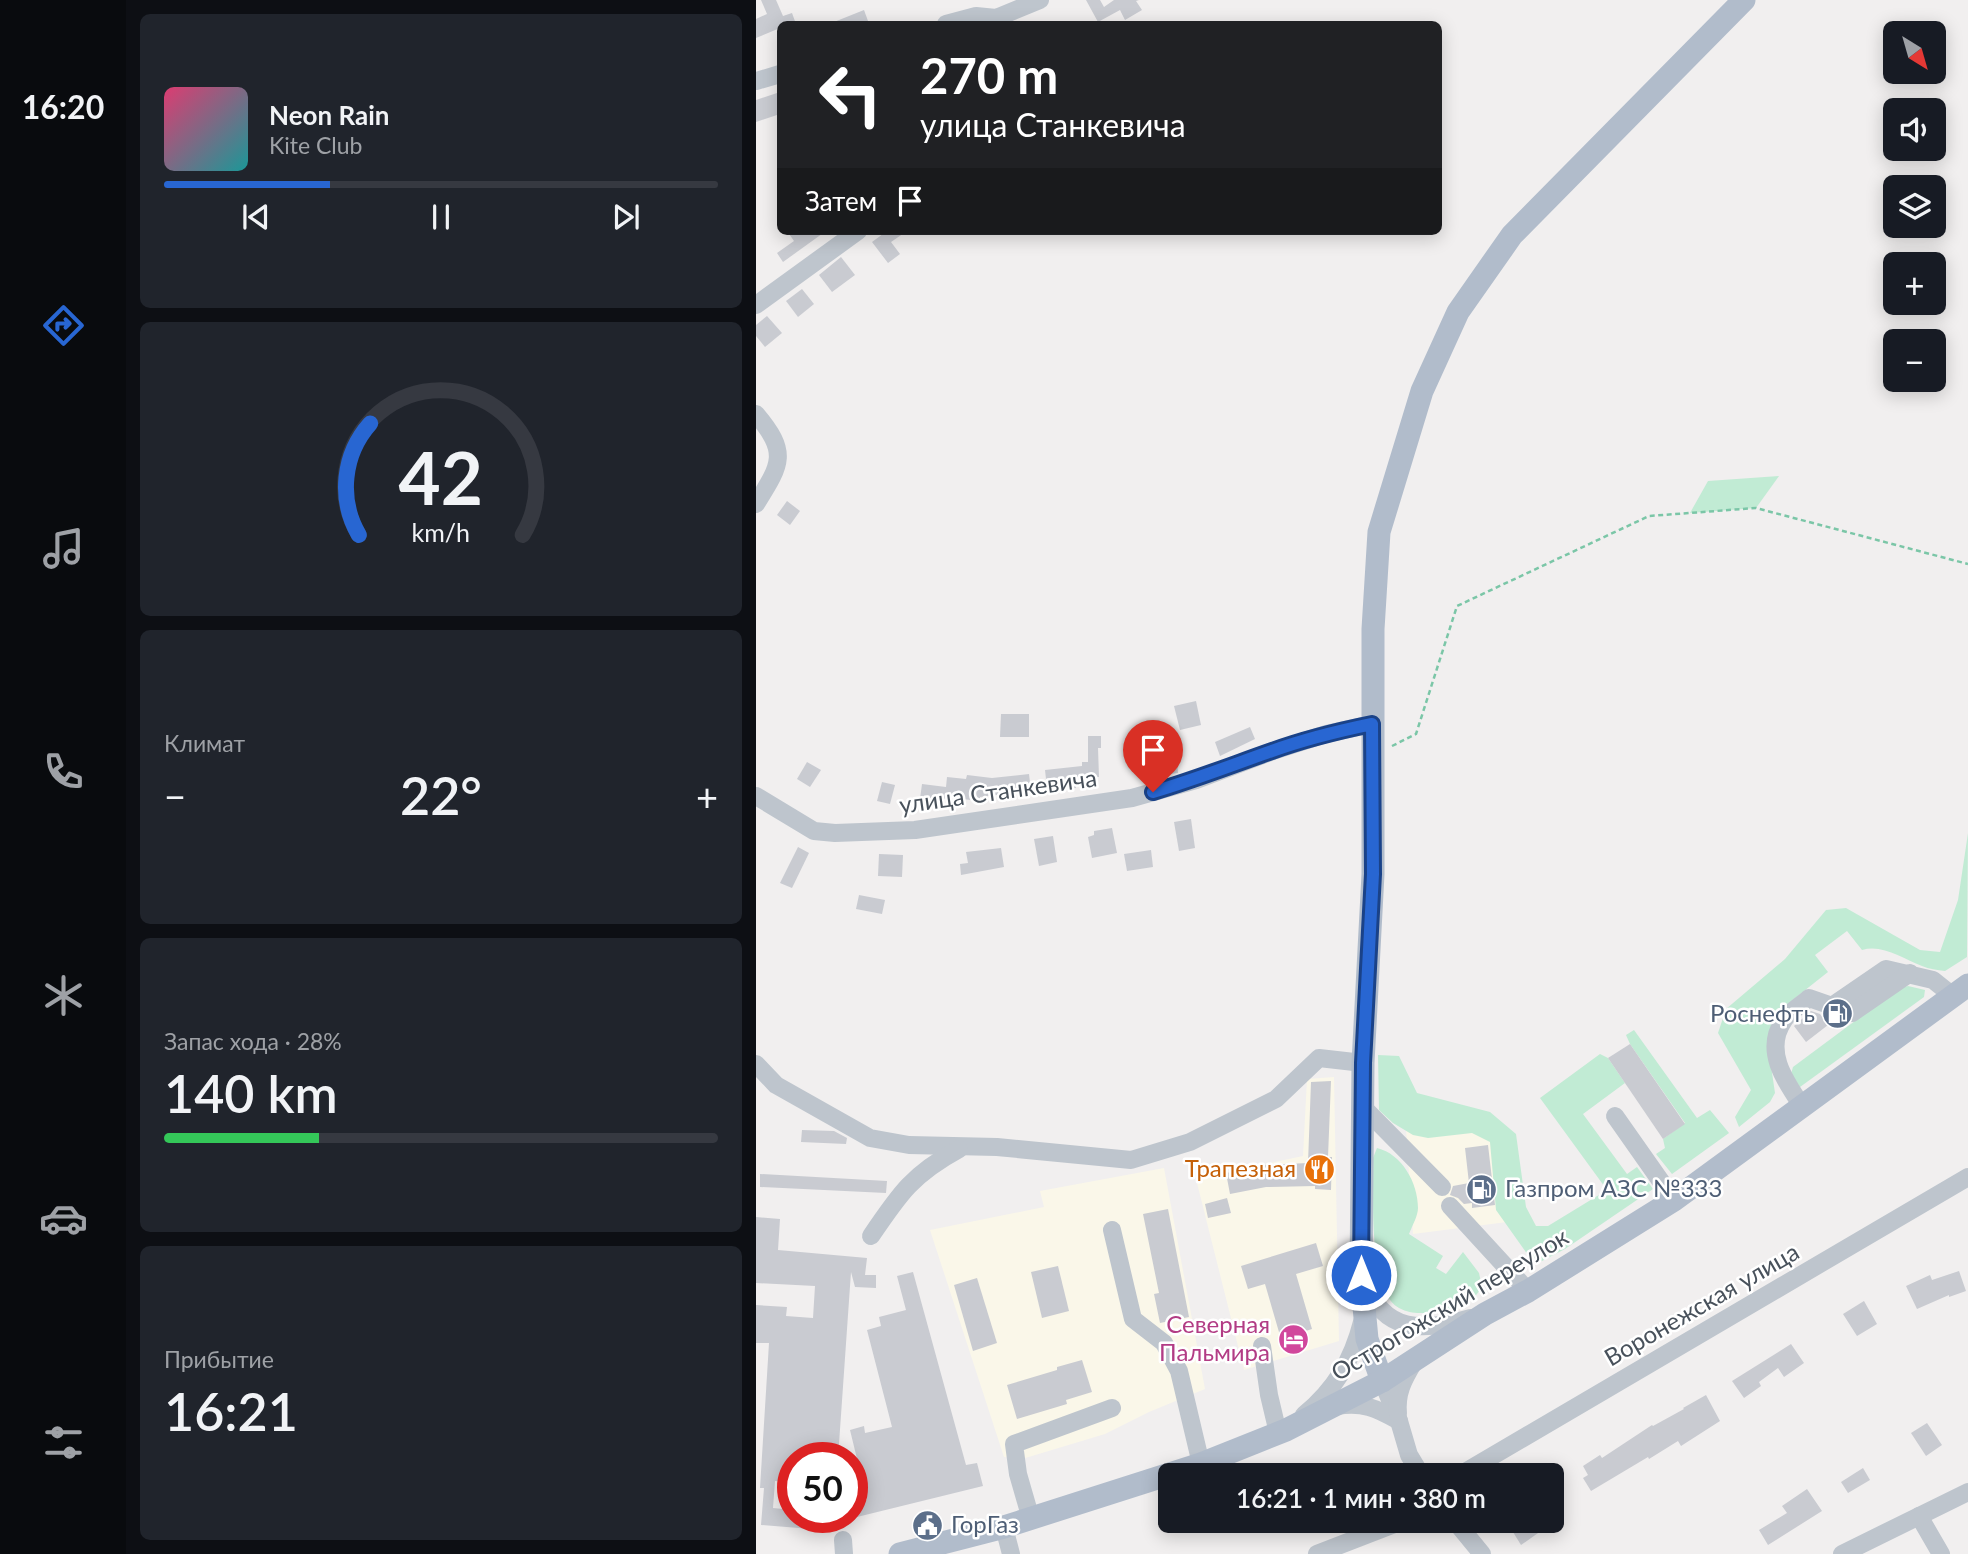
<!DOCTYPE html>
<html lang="ru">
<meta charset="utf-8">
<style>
body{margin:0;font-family:Lato,sans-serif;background:#20242c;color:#f1f3f6;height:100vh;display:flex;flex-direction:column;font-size:26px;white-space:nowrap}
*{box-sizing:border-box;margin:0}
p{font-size:23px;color:#9ea1a6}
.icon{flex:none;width:38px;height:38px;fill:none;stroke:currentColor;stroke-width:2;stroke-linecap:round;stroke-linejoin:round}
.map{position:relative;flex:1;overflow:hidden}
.details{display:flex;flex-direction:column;gap:14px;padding:14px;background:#0d0f14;width:630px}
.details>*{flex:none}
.banner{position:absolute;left:21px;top:21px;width:665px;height:214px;border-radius:10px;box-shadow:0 4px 18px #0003;background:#202124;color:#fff;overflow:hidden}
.needle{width:46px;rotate:143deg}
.controls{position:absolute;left:1127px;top:21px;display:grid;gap:14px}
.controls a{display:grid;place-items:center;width:63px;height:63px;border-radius:10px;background:#171b24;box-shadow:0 4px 18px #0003;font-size:35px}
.speed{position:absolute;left:21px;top:1442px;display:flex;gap:14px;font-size:35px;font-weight:700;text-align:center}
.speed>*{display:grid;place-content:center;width:91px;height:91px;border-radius:50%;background:#171b24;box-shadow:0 4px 18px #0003;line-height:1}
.speed .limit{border:10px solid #d22;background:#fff;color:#111}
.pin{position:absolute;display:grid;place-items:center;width:60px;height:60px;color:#fff;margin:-72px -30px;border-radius:50% 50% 50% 0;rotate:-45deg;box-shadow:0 0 7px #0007}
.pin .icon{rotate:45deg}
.me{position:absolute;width:77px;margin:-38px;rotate:0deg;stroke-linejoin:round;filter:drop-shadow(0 0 5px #0008)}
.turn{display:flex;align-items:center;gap:24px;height:147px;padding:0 28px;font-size:32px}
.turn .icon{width:91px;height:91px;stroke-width:2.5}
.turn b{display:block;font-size:49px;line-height:60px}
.then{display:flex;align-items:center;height:66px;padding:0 28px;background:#0003;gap:14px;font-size:26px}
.big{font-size:52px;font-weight:600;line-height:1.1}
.details .tile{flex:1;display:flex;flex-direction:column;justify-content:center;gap:10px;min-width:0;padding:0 24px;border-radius:10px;background:#20242c}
.details .dial{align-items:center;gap:0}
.dial svg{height:182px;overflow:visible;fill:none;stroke:#363941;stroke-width:7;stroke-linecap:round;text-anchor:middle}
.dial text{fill:#f1f3f6;stroke:none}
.song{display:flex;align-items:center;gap:21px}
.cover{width:84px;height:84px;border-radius:10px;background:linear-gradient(135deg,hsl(340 70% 55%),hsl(180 70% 35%))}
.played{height:7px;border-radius:4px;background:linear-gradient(90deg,#2866d2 30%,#363941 30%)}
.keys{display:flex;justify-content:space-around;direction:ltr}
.heat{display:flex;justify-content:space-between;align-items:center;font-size:38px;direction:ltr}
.charge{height:10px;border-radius:5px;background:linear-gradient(90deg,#34c759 28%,#363941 0)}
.trip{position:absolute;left:402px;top:1463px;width:406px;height:70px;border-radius:10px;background:#171b24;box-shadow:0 4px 18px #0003;font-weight:600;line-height:70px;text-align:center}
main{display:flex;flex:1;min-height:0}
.dock{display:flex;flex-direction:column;width:126px;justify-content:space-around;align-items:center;background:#090b0e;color:#9ea1a6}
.dock .icon{width:49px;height:49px}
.dock .selected{color:#2866d2}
.dock b{font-size:32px;color:#f1f3f6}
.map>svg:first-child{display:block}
.commercial{fill:#faf7e9}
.green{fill:#c1ebd4}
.building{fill:#c9cbd1}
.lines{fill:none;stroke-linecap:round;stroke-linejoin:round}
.path{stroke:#7bc6a7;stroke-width:2.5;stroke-dasharray:5 3.5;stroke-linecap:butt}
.minor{stroke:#bec5cd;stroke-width:18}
.major{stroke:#b1bccb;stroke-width:23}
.route-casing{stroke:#1a4288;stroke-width:18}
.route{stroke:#2866d2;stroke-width:12}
.labels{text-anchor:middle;stroke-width:5;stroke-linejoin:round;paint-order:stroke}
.street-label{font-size:24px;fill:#48515b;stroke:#fff}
.service-label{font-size:24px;fill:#4e5e75;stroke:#fff;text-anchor:start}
.food-label{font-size:24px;fill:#c56008;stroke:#fff;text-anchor:end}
.hotel-label{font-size:24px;fill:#b23c85;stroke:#fff;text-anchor:end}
</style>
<main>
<nav class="dock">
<b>16:20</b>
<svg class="icon selected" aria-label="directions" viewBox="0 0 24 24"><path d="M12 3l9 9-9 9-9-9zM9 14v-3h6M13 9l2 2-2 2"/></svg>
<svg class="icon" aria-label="music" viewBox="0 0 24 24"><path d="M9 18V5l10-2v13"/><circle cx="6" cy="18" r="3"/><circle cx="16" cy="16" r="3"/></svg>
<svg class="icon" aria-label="phone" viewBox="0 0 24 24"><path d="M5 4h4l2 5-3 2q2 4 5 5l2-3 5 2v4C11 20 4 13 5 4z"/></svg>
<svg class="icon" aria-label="climate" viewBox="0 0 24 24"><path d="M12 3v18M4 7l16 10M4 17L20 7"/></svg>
<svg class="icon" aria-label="car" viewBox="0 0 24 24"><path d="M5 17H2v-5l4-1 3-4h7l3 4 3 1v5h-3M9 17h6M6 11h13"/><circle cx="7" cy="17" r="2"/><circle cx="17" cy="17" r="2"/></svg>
<svg class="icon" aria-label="filters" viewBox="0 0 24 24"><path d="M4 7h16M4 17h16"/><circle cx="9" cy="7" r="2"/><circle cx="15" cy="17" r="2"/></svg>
</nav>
<section class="details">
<div class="tile">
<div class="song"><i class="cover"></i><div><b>Neon Rain</b><p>Kite Club</p></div></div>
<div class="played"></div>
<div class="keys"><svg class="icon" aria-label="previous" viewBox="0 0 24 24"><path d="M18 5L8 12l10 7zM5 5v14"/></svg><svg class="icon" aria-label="pause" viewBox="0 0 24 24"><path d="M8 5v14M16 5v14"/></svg><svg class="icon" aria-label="next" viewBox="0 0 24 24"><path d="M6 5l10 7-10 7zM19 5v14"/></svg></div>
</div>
<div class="tile dial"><svg viewBox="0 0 100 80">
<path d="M14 69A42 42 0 1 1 86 69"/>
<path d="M14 69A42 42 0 0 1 19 20" stroke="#2866d2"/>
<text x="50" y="56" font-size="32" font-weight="700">42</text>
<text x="50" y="72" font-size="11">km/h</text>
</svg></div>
<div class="tile"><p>Климат</p>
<div class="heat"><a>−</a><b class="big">22°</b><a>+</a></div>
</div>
<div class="tile"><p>Запас хода · 28%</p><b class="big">140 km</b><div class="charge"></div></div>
<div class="tile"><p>Прибытие</p><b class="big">16:21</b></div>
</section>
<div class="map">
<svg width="1212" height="1554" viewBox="0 0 1212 1554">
<rect width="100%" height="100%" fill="#f1efef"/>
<g class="commercial">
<polygon points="578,1077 583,1341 488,1370 440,1179 547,1156 551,1079"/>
<polygon points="650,1128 744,1132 759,1221 657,1234"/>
<polygon points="408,1168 449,1389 393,1412 349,1434 266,1459 248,1457 174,1230 288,1207 284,1191"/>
</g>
<g class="green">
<polygon points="1023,476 1000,508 934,513 952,481"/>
<path d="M1212 833 1211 957 1189 971C1181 970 1173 969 1166 966 1147 959 1127 944 1106 950L1091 931 1059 955 1072 972 1029 1006 1014 1059 1019 1093 1014 1102 983 1127 979 1117 995 1090 962 1033 970 1009 1029 959 1070 910 1090 908 1164 950 1184 952 1202 900Z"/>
<polygon points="1152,986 1169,990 1168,997 1044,1087 1035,1074 1037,1067 1142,989"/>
<polygon points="878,1030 941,1118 954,1110 973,1133 916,1174 900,1154 909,1148 907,1139 929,1123 874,1044 870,1035"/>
<polygon points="844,1054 852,1058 869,1083 827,1114 871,1174 881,1167 897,1189 809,1249 786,1261 772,1255 740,1210 734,1142 716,1133 672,1138 657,1135 637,1123 623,1110 622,1055 643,1056 661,1093 734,1112 760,1134 770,1207 780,1226 792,1226 851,1190 784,1098"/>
<path d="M621 1148C646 1154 662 1183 662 1208 662 1216 656 1226 653 1234L687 1256 680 1268 690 1274 707 1252 723 1273 726 1287C716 1304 699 1310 680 1312 667 1313 656 1315 643 1308 611 1291 618 1193 617 1158Z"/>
</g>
<g class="building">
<polygon points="5,0 20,0 27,16 36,13 40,24 24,24 24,28 0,38 0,19 11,14"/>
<polygon points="330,0 344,0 348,7 358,0 383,0 380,1 386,10 369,20 364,10 342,22"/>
<polygon points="108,10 112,21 103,24 73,24"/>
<polygon points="24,92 24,114 0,122 0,100"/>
<polygon points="31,231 70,231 27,262 21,253 38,241"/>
<polygon points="131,231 151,231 135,242 144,254 132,263 116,242"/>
<polygon points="85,257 99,275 76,292 63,275"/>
<polygon points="46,289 58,304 42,317 30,301"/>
<polygon points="11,316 26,333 9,347 0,336 0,325"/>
<polygon points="31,501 44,511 34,525 21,515"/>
<polygon points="440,701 445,725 424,730 418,706"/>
<polygon points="245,714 273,714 273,737 244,737"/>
<polygon points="494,727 499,739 464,756 459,742"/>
<polygon points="332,736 345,736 345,748 342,748 343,777 318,777 320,788 299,790 298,778 290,779 289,770 326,766 326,762 332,762"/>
<polygon points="420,747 422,773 382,778 380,762 410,760 409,748"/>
<polygon points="51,762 65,770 54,787 41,779"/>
<polygon points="273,774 275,791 224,797 224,801 197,798 184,799 182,809 168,806 169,800 164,799 166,784 190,787 191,777 210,779 211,775 236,778"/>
<polygon points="126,782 139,785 134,804 121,801"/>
<polygon points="435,819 439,848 423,851 418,822"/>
<polygon points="356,828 361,853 336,858 332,837 338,835 338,831"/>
<polygon points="297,836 301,862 283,866 278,839"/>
<polygon points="42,847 53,853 36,888 24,883"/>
<polygon points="245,848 248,867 205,875 204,864 212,863 210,852"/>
<polygon points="395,850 397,867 371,871 368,854"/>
<polygon points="123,854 147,855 146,877 122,876"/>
<polygon points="103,895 129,900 126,914 100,909"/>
<polygon points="1055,1011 1064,1014 1072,1025 1050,1042 1038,1026"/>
<polygon points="874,1044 929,1124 907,1139 852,1058"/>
<polygon points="575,1081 572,1157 576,1157 575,1190 559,1189 559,1186 510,1187 474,1194 470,1173 507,1165 552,1163 555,1082"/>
<polygon points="46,1130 78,1131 91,1138 90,1144 45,1142"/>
<polygon points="732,1145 739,1205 716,1208 716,1203 708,1204 702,1198 694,1195 697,1186 713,1183 709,1148"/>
<polygon points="4,1174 131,1181 130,1193 4,1187"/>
<polygon points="471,1198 475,1213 452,1218 449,1204"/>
<polygon points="412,1209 433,1317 404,1323 398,1294 403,1293 387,1214"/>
<polygon points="0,1217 24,1219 22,1250 111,1258 109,1275 120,1275 120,1288 99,1287 95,1272 82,1458 34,1458 33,1482 19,1481 17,1508 37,1510 37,1517 56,1517 55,1529 5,1525 8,1488 4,1488 13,1343 0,1343 0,1305 31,1307 30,1316 57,1318 59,1286 0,1283"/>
<polygon points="560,1243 567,1266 540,1274 556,1329 525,1339 509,1284 492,1289 485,1266"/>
<polygon points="302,1266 313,1311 286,1318 275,1272"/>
<polygon points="1203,1271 1210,1291 1193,1297 1193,1295 1161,1309 1150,1286 1174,1275 1176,1280"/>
<polygon points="157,1272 210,1465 221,1463 227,1486 101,1517 98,1503 111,1500 94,1430 108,1426 109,1433 136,1427 111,1330 125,1326 123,1317 150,1310 141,1276"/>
<polygon points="221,1278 241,1343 217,1351 198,1285"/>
<polygon points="1108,1301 1121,1324 1101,1336 1087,1314"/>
<polygon points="1035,1344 1048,1363 1028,1377 1022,1368 1003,1382 1005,1386 988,1398 976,1381"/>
<polygon points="326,1360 336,1392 310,1400 311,1404 261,1419 251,1385 301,1370 301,1367"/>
<polygon points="950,1395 964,1421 925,1446 922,1441 893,1459 892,1457 835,1491 827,1478 832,1475 827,1466 844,1455 846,1458 896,1425 897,1426 928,1409 927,1408"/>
<polygon points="1171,1423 1186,1445 1170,1456 1155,1433"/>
<polygon points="1107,1468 1114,1480 1092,1493 1085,1482"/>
<polygon points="1051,1489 1066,1511 1012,1545 1003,1530 1031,1513 1026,1506"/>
<polygon points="774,1521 799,1521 765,1545 757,1532"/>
</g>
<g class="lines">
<polyline class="path" points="636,746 660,734 701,606 893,516 1000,508 1212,564"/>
<g class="minor">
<polyline points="190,24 220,16 240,18 284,0"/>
<polyline points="0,81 24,74"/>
<polyline points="0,305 102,231"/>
<path d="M0 414C33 453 25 464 0 504"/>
<polyline points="0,796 58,831 79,833 159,830 376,798 440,780 517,751 570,734 616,724"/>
<polyline points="1076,1006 1130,969 1177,980 1197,996"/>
<polyline points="0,1064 20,1085 114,1138 153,1145 241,1147 375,1160 434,1142 520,1099 563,1058 607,1063"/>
<polyline points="606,1106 686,1187"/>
<path d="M1046 1106C1029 1081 1007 1050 1028 1020 1033 1012 1045 1005 1053 998L1096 1013 1154 973"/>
<polyline points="859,1116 918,1200"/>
<polyline points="694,1206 772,1291"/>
<polyline points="356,1230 377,1319 408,1343 423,1371 445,1464"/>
<path d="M115 1236C144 1193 157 1174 203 1149"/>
<path d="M608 1281C628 1334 667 1332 715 1318"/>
<polyline points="506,1346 513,1395 522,1433"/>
<polyline points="626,1381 643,1421 653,1455 665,1475"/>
<path d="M581 1406C607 1402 620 1408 643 1421"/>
<path d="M642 1414C640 1393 647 1380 658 1362"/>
<path d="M548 1415C579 1389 596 1361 606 1322"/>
<polyline points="704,1475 1212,1177"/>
<polyline points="1163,1516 1185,1554"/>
<polyline points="275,1519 262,1474 258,1444 356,1408"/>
<polyline points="699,1521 726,1554"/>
<polyline points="248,1527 255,1554"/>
<polyline points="87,1540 88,1554"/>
<polyline points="561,1554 646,1521"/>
<polyline points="1086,1554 1212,1492"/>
</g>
<g class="major">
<polyline points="626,1381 611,1339 605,1275 607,1063 617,874 617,629 623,532 666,391 702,312 756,235 988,0"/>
<polyline points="144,1554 248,1527 445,1464 530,1430 626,1381 729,1314 772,1291 918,1200 1212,985"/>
</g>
</g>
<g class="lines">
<defs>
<path id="route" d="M397 792C438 780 476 765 516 751 549 739 582 731 616 724L617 874 607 1063 605 1275"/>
</defs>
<use href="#route" class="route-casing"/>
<use href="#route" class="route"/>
</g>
<defs>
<symbol id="fuel-disc" viewBox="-11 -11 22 22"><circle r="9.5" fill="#5c6f8a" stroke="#fff"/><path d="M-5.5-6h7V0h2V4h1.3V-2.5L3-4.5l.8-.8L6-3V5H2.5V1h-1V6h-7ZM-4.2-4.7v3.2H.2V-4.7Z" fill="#fff"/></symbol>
<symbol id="restaurant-disc" viewBox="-11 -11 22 22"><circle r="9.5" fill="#e8710a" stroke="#fff"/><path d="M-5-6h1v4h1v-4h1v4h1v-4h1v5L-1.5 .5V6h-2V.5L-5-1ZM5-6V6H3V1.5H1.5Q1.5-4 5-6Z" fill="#fff"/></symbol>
<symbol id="hotel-disc" viewBox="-11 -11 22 22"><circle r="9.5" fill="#d1479c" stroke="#fff"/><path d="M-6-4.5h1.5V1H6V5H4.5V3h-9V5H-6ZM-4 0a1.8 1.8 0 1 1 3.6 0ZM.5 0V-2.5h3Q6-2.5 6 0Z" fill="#fff"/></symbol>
<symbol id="civic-disc" viewBox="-11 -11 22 22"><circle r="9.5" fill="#5c6f8a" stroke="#fff"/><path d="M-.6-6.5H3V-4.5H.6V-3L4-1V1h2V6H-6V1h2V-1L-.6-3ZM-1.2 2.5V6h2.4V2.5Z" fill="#fff"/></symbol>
</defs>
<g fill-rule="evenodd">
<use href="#fuel-disc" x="1064" y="996" width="35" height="35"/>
<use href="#restaurant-disc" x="546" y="1152" width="35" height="35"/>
<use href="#fuel-disc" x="708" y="1172" width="35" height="35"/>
<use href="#hotel-disc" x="520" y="1322" width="35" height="35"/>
<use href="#civic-disc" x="154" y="1508" width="35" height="35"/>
</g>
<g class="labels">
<g class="street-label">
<text transform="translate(242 792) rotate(-8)" y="8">улица Станкевича</text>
<text transform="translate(694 1305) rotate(-31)" y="8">Острогожский переулок</text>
<text transform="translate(946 1305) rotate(-30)" y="8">Воронежская улица</text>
</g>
<g class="service-label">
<text x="1059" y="1022" text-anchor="end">Роснефть</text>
<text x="749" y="1197">Газпром АЗС №333</text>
<text x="195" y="1533">ГорГаз</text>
</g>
<g class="food-label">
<text x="540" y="1177">Трапезная</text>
</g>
<g class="hotel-label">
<text x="514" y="1333">Северная<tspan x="514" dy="28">Пальмира</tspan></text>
</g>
</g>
</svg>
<div class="controls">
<a><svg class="needle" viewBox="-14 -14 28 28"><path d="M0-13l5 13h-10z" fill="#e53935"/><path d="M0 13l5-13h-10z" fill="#9ea1a6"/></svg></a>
<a><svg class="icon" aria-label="sound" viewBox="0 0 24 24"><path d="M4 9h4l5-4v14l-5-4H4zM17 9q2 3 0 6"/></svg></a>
<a><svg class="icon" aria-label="layers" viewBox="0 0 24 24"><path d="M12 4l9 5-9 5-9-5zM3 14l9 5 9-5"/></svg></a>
<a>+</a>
<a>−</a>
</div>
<div class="speed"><div class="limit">50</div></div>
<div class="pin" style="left:397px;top:792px;background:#d93025"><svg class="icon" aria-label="arrive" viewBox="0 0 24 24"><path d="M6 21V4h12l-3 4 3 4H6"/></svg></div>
<svg class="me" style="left:605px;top:1275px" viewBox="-20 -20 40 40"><circle r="17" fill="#2866d2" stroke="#fff" stroke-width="3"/><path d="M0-11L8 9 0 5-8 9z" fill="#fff"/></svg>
<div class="trip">16:21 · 1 мин · 380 m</div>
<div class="banner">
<div class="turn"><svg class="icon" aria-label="left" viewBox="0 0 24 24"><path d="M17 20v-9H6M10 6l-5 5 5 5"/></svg><div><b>270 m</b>улица Станкевича</div></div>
<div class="then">Затем<svg class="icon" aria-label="arrive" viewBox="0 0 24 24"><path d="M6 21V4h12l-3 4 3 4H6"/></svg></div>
</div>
</div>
</main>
